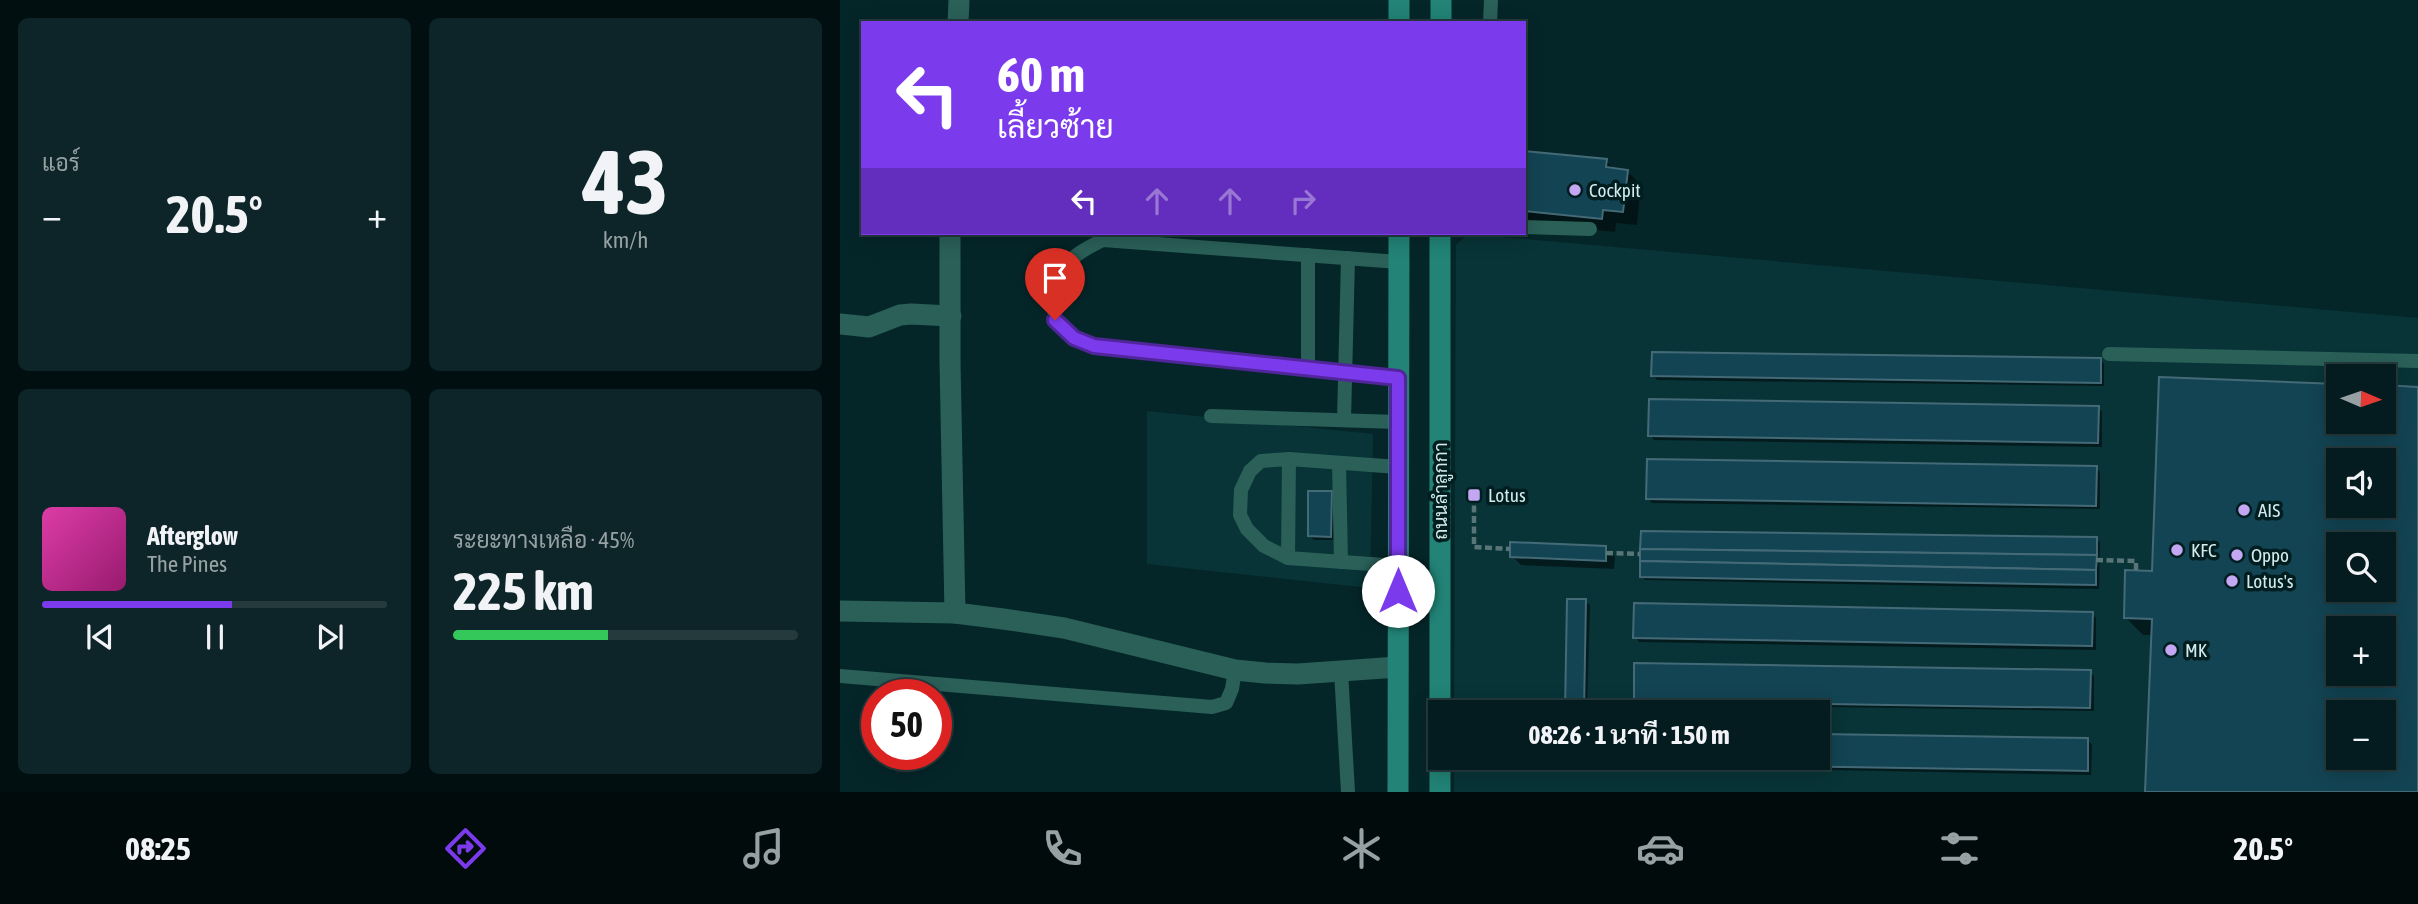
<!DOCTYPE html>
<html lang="th">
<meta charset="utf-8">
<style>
body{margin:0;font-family:"Asap Condensed",Sarabun,sans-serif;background:#0d2528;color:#f1f3f6;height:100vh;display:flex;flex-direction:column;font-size:26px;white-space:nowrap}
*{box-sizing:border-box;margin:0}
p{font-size:23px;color:#97a1a4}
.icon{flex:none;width:38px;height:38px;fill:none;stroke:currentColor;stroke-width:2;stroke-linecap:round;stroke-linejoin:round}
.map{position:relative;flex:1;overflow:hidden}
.panel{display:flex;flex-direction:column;gap:18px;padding:18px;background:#020f11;width:840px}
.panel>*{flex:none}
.guide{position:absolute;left:21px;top:21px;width:665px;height:214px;border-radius:0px;box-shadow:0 4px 18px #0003,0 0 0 2px #253a3d;background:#7c3aed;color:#fff;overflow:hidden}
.needle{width:46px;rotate:92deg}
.fabs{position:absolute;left:1486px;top:364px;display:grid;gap:14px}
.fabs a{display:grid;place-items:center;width:70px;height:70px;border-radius:0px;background:#041c1f;box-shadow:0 4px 18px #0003,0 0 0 2px #253a3d;font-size:35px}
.speed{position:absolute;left:21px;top:679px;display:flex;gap:14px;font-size:35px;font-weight:700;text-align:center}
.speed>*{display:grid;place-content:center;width:91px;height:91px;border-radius:50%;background:#041c1f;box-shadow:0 4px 18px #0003,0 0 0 2px #253a3d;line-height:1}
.speed .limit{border:10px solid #d22;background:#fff;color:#111}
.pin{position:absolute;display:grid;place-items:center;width:60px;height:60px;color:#fff;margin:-72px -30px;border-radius:50% 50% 50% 0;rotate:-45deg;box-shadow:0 0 7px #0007}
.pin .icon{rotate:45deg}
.me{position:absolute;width:77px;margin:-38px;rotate:0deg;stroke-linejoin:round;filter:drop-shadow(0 0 5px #0008)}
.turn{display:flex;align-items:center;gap:24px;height:147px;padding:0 21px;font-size:32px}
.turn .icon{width:91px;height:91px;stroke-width:2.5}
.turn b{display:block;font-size:49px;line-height:60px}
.lanes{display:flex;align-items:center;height:66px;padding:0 21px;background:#0003;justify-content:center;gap:35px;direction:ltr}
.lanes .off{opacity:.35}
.big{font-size:52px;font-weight:700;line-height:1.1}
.panel .card{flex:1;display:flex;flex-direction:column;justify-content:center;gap:10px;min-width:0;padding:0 24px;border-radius:10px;background:#0d2528}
.panel .dial{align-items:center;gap:0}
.dial b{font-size:91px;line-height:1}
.song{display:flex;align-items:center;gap:21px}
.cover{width:84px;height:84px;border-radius:10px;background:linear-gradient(135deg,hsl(320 70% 55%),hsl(320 70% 35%))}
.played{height:7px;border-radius:4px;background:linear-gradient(90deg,#7c3aed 55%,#253a3d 55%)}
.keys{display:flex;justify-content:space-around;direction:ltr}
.heat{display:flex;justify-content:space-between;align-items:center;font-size:38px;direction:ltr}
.charge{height:10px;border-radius:5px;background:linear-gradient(90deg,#34c759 45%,#253a3d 0)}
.panel .tiles{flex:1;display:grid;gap:18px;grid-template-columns:repeat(2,1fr)}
.trip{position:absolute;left:588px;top:700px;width:402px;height:70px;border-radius:0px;background:#041c1f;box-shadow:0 4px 18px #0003,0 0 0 2px #253a3d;font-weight:700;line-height:70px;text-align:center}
.dock{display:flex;height:112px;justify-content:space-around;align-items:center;background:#020b0c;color:#97a1a4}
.dock .icon{width:49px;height:49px}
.dock .on{color:#7c3aed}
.dock b{font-size:32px;color:#f1f3f6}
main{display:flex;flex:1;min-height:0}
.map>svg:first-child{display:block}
.built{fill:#083437;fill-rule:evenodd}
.shadow{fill:#0007;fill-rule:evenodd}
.building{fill:#134453;stroke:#456a77;stroke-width:2;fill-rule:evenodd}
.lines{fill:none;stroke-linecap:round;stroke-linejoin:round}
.path{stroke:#587577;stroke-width:4.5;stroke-dasharray:7 3.5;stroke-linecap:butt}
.lane{stroke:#2a6058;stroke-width:14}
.street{stroke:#2a6058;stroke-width:21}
.secondary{stroke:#228376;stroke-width:21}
.route-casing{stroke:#51269a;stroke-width:18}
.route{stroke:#7c3aed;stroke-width:12}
.poi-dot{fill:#c3a7f2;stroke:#001d1f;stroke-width:2.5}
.labels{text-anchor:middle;stroke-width:7;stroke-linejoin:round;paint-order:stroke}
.poi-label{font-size:19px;fill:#d4eaec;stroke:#001d1f;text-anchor:start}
.street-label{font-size:19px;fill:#d4eaec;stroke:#001d1f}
</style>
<main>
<section class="panel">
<div class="tiles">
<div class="card"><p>แอร์</p>
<div class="heat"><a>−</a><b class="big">20.5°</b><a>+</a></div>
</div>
<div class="card dial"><b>43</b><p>km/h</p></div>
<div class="card">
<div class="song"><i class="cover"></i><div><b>Afterglow</b><p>The Pines</p></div></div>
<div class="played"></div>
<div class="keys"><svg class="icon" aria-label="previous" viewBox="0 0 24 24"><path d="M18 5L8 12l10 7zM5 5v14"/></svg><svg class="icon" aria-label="pause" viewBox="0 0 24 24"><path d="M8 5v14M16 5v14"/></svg><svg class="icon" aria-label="next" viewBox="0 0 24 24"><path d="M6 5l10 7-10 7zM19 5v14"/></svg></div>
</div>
<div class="card"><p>ระยะทางเหลือ · 45%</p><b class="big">225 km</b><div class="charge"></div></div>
</div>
</section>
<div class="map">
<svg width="1578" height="792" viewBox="0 0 1578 792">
<rect width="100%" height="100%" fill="#052629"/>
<g class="built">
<path d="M628 234 1578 318V792H614V758H978V712H614L616 245ZM1498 376H1544V422H1498ZM1498 460H1544V506H1498ZM1498 544H1544V590H1498ZM1498 628H1544V674H1498ZM1498 712H1544V758H1498Z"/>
<polygon points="307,411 533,434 530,588 307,564"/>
</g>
<g class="shadow">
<polygon points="684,153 766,161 775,170 787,171 801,185 797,225 776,223 775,232 684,222"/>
<polygon points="1260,360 1264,364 1264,386 817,380 813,375"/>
<path d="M1498 385V422H1544V387L1578 388V792H1307L1313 635H1303L1285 617 1313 573ZM1498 460H1544V506H1498ZM1498 544H1544V590H1498ZM1498 628H1544V674H1498ZM1498 712H1544V758H1498Z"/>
<polygon points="1258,407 1262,412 1262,447 814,440 810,435"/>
<polygon points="1256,467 1260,472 1260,509 812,503 808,499"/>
<polygon points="491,493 495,497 495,540 474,540 470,536"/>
<polygon points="1256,538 1260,543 1259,589 805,580 801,576"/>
<polygon points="766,548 775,557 774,569 681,565 672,556"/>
<polygon points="729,600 745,601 750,605 747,712 726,712"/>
<polygon points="1252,613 1256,618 1256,650 799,642 795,637"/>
<polygon points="1250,672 1254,676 1254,711 799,704 795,700"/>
<polygon points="1247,740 1252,744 1251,775 829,767 825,763 825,758 978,758"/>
</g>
<g class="building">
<polygon points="684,151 767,159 766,167 788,170 783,212 763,210 762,219 684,211"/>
<polygon points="812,352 1261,358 1261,383 811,376"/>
<path d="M1319 377 1498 384V422H1544V385L1578 387V792H1305L1312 619 1284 618 1285 570 1312 571ZM1498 460H1544V506H1498ZM1498 544H1544V590H1498ZM1498 628H1544V674H1498ZM1498 712H1544V758H1498Z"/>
<polygon points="809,399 1259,406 1258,443 808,436"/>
<polygon points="807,459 1257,466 1256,506 806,499"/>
<polygon points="468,491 492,491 491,537 468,536"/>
<polygon points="801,531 1257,537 1257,555 800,549"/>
<polygon points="670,542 766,546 766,561 670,557"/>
<polygon points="800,549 1257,555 1256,570 800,561"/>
<polygon points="800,561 1256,570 1256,585 800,577"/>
<polygon points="727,599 746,599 744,712 725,712"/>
<polygon points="794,603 1253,612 1252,646 793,638"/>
<polygon points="794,663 1251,670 1250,708 794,701"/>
<polygon points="978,734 1248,738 1248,771 823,764 823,758 978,758"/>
</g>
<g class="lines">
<g class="path">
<polyline points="634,495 634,547 670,549"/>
<polyline points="766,553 800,554"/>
<polyline points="1256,560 1296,561 1296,571"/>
</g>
<g class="lane">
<polyline points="650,23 651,0"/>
<polyline points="684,227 750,229"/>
<polyline points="468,255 468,368"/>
<polyline points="1269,354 1578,361"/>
<path d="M558 378 254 347 234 338 215 320C213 273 221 260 263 240L559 262"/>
<polyline points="371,416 558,422"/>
<polyline points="504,420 508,258"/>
<polyline points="499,463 501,562"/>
<polyline points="448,558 449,459"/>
<polyline points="558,566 448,558 424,546 407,529 400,515 401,490 410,471 421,461 449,459 558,467"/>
<polyline points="501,671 508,792"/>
<polyline points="0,676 372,707 386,703 392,689 395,670"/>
</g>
<g class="street">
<polyline points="118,23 119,0"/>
<polyline points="110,233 110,362 115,613"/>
<polyline points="0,324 29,327 60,315 71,314 111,316"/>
<polyline points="0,611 115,613 163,619 224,628 395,670 425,673 458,674 558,667"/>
</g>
<g class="secondary">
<polyline points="559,23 559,0"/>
<polyline points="601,23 601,0"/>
<polyline points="600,233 600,792"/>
<polyline points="558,792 559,233"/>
</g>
</g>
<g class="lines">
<defs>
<polyline id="route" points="215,320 234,338 254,346 558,378 558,591"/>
</defs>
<use href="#route" class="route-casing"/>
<use href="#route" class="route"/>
</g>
<g class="poi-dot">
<circle cx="735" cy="190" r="7"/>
<rect x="627" y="488" width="14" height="14" rx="3.5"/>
<circle cx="1404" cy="510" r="7"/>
<circle cx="1337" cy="550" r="7"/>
<circle cx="1397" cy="555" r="7"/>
<circle cx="1392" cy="581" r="7"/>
<circle cx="1331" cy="650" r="7"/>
</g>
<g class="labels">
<g class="poi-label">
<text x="749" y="197">Cockpit</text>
<text x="648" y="502">Lotus</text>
<text x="1418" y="517">AIS</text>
<text x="1351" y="557">KFC</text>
<text x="1411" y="562">Oppo</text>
<text x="1406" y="588">Lotus's</text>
<text x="1345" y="657">MK</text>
</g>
<g class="street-label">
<text transform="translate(600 491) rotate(-90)" y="7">ถนนลำลูกกา</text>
</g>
</g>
</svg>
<div class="fabs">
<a><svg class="needle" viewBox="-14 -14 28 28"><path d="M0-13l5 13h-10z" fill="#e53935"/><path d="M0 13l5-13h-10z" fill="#97a1a4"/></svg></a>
<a><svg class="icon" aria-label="sound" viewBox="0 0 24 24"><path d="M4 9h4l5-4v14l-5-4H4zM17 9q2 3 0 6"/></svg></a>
<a><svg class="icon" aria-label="search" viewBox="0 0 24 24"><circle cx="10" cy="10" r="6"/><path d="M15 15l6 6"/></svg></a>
<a>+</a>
<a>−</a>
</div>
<div class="speed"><div class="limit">50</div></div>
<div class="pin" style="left:215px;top:320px;background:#d93025"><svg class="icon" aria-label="arrive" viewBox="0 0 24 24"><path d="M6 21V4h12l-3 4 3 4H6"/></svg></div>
<svg class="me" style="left:558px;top:591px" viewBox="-20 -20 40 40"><circle r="19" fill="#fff"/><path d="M0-13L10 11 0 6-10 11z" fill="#7c3aed"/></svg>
<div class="trip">08:26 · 1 นาที · 150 m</div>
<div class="guide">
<div class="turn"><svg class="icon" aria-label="left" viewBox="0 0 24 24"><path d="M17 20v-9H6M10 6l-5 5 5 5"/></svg><div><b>60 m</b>เลี้ยวซ้าย</div></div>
<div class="lanes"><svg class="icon" aria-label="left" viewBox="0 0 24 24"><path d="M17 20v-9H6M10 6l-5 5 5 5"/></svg><svg class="icon off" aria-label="ahead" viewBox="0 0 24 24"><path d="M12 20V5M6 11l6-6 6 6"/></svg><svg class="icon off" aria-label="ahead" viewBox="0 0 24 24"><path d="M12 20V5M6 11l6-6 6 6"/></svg><svg class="icon off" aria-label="right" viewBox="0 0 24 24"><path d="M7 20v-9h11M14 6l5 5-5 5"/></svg></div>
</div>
</div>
</main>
<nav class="dock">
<b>08:25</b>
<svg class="icon on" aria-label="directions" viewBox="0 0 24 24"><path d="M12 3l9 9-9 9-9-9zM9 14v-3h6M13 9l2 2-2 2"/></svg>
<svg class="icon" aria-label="music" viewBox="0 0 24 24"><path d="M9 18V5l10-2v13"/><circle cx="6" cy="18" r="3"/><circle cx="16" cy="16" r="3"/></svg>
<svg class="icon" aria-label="phone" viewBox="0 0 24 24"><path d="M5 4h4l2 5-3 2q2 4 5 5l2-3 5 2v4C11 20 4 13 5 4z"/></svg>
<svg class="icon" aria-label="climate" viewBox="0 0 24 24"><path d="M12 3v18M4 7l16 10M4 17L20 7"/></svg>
<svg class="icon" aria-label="car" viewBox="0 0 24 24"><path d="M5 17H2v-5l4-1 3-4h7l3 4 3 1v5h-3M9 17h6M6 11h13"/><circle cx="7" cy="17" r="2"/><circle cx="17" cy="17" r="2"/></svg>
<svg class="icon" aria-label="filters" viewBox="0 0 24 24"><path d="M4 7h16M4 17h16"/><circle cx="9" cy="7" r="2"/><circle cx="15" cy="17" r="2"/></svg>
<b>20.5°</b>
</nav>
